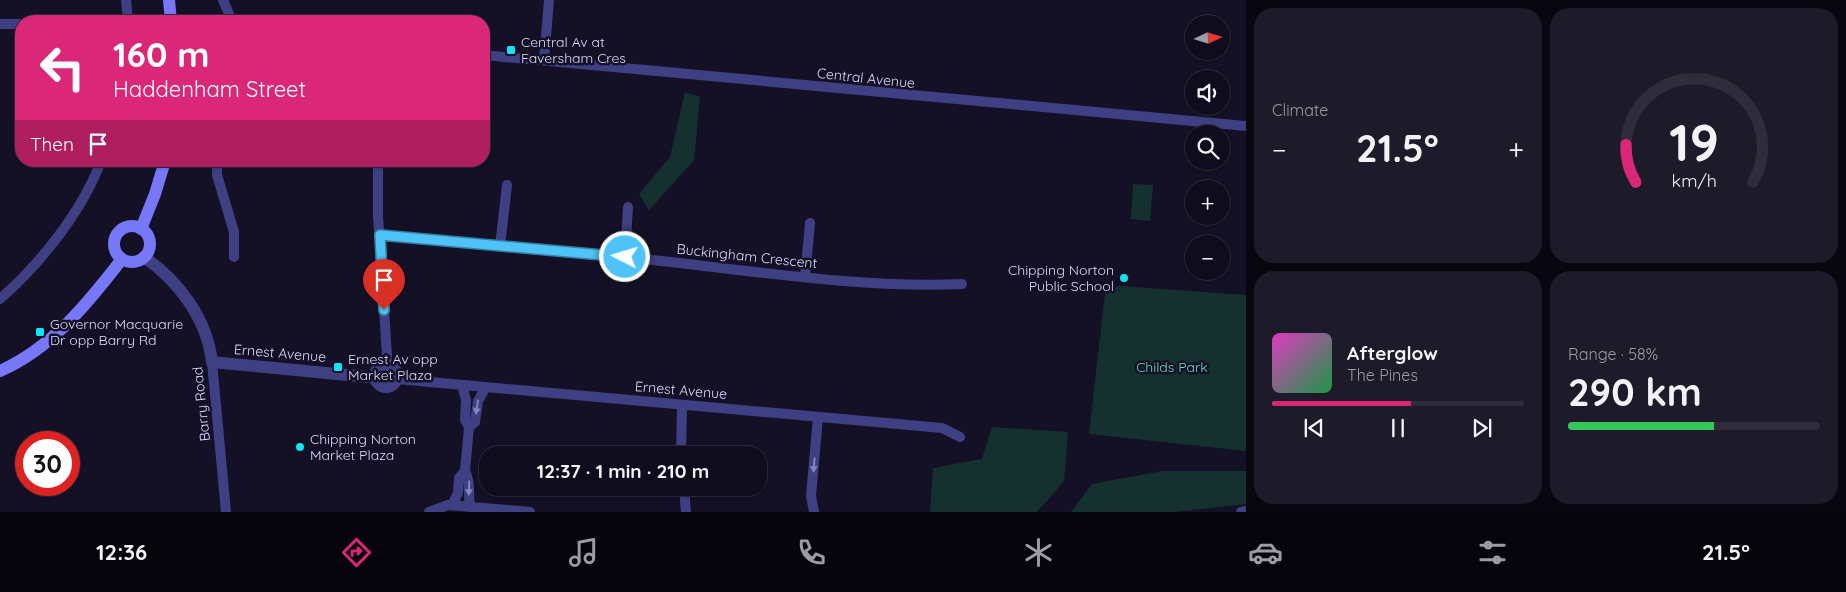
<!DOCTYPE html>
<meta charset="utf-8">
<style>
body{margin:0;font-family:Quicksand,sans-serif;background:#1d1b2a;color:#f1f3f6;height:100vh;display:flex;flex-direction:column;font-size:19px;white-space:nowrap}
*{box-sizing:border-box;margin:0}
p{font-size:16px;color:#9b9ca4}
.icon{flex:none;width:28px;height:28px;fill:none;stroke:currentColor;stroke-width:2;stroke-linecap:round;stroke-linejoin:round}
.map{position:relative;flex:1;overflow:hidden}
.drawer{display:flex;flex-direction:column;gap:8px;padding:8px;background:#080710;width:600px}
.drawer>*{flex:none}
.top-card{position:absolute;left:15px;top:15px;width:475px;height:152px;border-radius:20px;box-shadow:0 1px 4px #0004,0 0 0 1px #2f2d3b;background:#db2777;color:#fff;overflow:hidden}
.needle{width:32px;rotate:86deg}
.fabs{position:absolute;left:1185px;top:15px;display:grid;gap:10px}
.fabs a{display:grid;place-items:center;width:45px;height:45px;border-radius:50%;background:#0f0d1d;box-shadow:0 1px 4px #0004,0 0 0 1px #2f2d3b;font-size:25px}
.speed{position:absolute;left:15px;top:431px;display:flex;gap:10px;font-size:25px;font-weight:700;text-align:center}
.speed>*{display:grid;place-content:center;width:65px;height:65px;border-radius:50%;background:#0f0d1d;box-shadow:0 1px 4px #0004,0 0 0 1px #2f2d3b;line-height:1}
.speed .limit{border:8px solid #d22;background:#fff;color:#111}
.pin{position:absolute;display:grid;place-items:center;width:42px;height:42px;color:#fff;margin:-51px -21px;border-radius:50% 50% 50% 0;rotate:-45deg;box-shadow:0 0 5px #0007}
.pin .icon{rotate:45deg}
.me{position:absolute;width:55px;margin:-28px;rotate:275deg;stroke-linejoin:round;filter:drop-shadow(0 0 4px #0008)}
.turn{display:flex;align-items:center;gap:18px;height:105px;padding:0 15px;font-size:22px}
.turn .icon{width:65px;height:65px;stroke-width:2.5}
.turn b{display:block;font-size:35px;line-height:42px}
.then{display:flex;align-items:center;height:48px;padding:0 15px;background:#0003;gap:10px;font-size:19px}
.big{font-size:38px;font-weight:700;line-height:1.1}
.drawer .tile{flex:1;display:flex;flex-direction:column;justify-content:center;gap:8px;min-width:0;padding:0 18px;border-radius:20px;background:#1d1b2a}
.drawer .dial{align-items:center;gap:0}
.dial svg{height:130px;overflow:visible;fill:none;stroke:#2f2d3b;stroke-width:7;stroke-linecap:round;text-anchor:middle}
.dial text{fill:#f1f3f6;stroke:none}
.song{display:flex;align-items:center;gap:15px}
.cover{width:60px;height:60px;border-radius:8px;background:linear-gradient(135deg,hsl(310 70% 55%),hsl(140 70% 35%))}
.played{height:5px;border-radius:2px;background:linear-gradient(90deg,#db2777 55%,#2f2d3b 55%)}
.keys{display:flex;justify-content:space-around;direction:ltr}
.heat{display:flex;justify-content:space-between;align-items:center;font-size:28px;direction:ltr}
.charge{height:8px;border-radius:4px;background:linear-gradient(90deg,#34c759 58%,#2f2d3b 0)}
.drawer .tiles{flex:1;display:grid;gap:8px;grid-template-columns:repeat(2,1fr)}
.trip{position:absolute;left:479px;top:446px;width:288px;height:50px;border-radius:20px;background:#0f0d1d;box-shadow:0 1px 4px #0004,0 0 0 1px #2f2d3b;font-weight:700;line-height:50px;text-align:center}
.dock{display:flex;height:80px;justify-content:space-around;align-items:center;background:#06050c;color:#9b9ca4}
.dock .icon{width:35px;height:35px}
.dock .active{color:#db2777}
.dock b{font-size:22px;color:#f1f3f6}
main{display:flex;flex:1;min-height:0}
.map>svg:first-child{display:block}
.green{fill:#15312f}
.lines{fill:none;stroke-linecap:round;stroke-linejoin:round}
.minor{stroke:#3f3f84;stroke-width:10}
.tertiary{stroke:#3f3f84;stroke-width:12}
.secondary{stroke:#7678f8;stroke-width:12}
.oneway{fill:#8685ba}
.route-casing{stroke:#337fa1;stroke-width:12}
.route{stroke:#4fc3f7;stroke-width:9}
.poi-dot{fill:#10e4f2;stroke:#141127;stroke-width:2}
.labels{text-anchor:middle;stroke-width:5;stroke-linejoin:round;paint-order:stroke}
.poi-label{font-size:14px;fill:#dcdafd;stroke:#141127;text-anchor:start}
.street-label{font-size:14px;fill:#dcdafd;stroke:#141127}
.park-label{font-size:14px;fill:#68dab9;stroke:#141127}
</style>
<main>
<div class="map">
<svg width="1246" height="512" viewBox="0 0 1246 512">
<rect width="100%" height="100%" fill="#141127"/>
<g class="green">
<polygon points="685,92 700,97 694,160 649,210 639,194 670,157"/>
<polygon points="1133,184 1153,185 1150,221 1131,219"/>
<polygon points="1106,285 1246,295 1246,451 1089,434"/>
<polygon points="992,427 1068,432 1064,481 1037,512 930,512 933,468 982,459"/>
<polygon points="1162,471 1246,471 1246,504 1174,512 1071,512 1092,484"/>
</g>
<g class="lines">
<g class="minor">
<polyline points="126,0 128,21"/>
<polyline points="223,0 232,21"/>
<polyline points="0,24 21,24"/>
<polyline points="484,55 1246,126"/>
<polyline points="544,60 549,0"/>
<polyline points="217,161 217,175 234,232 234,257"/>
<polyline points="378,161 378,216 387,356 386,365"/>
<path d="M380 235C477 245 574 252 671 262 767 273 865 288 962 284"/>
<polyline points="500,246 507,185"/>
<polyline points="625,257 628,207"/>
<polyline points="805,277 810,223"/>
<path d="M0 299C40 264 82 212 101 161"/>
<polyline points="212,362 226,512"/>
<polyline points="397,379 942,428 960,437"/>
<polyline points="469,427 475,422 478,401 486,387"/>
<polyline points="681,455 682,405"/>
<path d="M465 471C471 482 468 494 470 507"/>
<polyline points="684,488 686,512"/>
<polyline points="452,505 458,493 459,478 465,471 469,427 465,420 466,400 462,385"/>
<polyline points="429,512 448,505 530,512"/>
<polyline points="814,512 811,496 818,417"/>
<polyline points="1241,512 1246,511"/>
</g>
<g class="tertiary">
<path d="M144 257C179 281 207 319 212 362L368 377 375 376"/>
<circle cx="386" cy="376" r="11"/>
</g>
<g class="secondary">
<polyline points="169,0 171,21"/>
<circle cx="132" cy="244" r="18"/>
<polyline points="141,229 155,194 165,161"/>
<path d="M0 371C52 348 88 303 122 259"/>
</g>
</g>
<defs><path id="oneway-solid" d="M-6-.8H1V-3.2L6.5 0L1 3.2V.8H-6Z" transform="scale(1.25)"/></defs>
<g class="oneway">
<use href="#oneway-solid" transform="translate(477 407) rotate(99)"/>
<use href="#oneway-solid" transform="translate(814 465) rotate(95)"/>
<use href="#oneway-solid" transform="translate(469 488) rotate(92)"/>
</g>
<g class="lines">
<defs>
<polyline id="route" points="384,310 380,235 625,257"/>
</defs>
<use href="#route" class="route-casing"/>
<use href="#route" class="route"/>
</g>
<g class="poi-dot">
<rect x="506" y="45" width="10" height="10" rx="2.5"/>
<circle cx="1124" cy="278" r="5"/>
<rect x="35" y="327" width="10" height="10" rx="2.5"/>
<rect x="333" y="362" width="10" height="10" rx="2.5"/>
<circle cx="300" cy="447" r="5"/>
</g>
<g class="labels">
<g class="poi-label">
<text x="521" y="47">Central Av at<tspan x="521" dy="16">Faversham Cres</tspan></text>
<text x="1114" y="275" text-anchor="end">Chipping Norton<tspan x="1114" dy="16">Public School</tspan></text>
<text x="50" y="329">Governor Macquarie<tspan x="50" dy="16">Dr opp Barry Rd</tspan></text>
<text x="348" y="364">Ernest Av opp<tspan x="348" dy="16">Market Plaza</tspan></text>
<text x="310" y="444">Chipping Norton<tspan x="310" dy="16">Market Plaza</tspan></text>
</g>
<g class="street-label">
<text transform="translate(866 78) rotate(6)" y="5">Central Avenue</text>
<text transform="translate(747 256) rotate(6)" y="5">Buckingham Crescent</text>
<text transform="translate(280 353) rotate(5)" y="5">Ernest Avenue</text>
<text transform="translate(681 390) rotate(5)" y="5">Ernest Avenue</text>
<text transform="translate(201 404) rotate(-96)" y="5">Barry Road</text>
</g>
<g class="park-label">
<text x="1172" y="372">Childs Park</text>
</g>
</g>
</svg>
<div class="fabs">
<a><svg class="needle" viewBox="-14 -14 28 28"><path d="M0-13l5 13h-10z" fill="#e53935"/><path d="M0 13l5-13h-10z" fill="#9b9ca4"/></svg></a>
<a><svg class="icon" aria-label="sound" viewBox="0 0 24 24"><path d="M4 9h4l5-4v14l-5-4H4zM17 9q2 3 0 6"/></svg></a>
<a><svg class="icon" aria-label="search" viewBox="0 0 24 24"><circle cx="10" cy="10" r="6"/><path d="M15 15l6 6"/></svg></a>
<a>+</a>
<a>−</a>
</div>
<div class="speed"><div class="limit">30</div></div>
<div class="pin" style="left:384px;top:310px;background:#d93025"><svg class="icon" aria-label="arrive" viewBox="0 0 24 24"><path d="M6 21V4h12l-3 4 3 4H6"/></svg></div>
<svg class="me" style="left:625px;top:257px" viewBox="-20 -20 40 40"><circle r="17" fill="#4fc3f7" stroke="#fff" stroke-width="3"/><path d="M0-11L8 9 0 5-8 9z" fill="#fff"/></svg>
<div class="trip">12:37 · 1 min · 210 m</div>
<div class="top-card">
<div class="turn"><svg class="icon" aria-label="left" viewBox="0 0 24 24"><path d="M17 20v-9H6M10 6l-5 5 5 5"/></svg><div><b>160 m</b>Haddenham Street</div></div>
<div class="then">Then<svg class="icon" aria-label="arrive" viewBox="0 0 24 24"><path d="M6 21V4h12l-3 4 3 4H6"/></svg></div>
</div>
</div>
<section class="drawer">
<div class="tiles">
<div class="tile"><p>Climate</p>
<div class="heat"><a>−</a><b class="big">21.5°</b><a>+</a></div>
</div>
<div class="tile dial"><svg viewBox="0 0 100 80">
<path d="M14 69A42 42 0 1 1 86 69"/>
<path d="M14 69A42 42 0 0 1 8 46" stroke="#db2777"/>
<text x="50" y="56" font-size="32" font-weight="700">19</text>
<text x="50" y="72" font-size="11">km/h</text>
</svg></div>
<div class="tile">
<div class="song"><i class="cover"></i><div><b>Afterglow</b><p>The Pines</p></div></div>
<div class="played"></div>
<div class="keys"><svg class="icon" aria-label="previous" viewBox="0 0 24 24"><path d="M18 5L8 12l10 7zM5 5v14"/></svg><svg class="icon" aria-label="pause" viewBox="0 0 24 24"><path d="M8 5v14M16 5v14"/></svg><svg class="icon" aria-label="next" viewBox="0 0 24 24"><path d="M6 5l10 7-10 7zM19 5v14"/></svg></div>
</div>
<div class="tile"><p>Range · 58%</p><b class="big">290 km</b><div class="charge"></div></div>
</div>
</section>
</main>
<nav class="dock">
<b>12:36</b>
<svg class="icon active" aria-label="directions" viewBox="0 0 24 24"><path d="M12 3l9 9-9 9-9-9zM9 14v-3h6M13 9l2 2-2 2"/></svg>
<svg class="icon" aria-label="music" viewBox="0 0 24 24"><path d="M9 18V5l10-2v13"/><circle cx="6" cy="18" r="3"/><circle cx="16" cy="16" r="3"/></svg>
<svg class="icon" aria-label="phone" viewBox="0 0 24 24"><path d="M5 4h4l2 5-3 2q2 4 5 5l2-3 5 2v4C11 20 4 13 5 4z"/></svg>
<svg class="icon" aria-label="climate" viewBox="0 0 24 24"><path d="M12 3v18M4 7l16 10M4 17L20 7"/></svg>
<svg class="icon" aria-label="car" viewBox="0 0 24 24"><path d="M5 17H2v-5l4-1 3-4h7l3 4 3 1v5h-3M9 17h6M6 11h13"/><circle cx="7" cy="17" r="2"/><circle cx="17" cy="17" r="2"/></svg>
<svg class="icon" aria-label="filters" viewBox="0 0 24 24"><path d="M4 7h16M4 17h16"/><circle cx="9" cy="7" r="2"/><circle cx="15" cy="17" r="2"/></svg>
<b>21.5°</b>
</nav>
